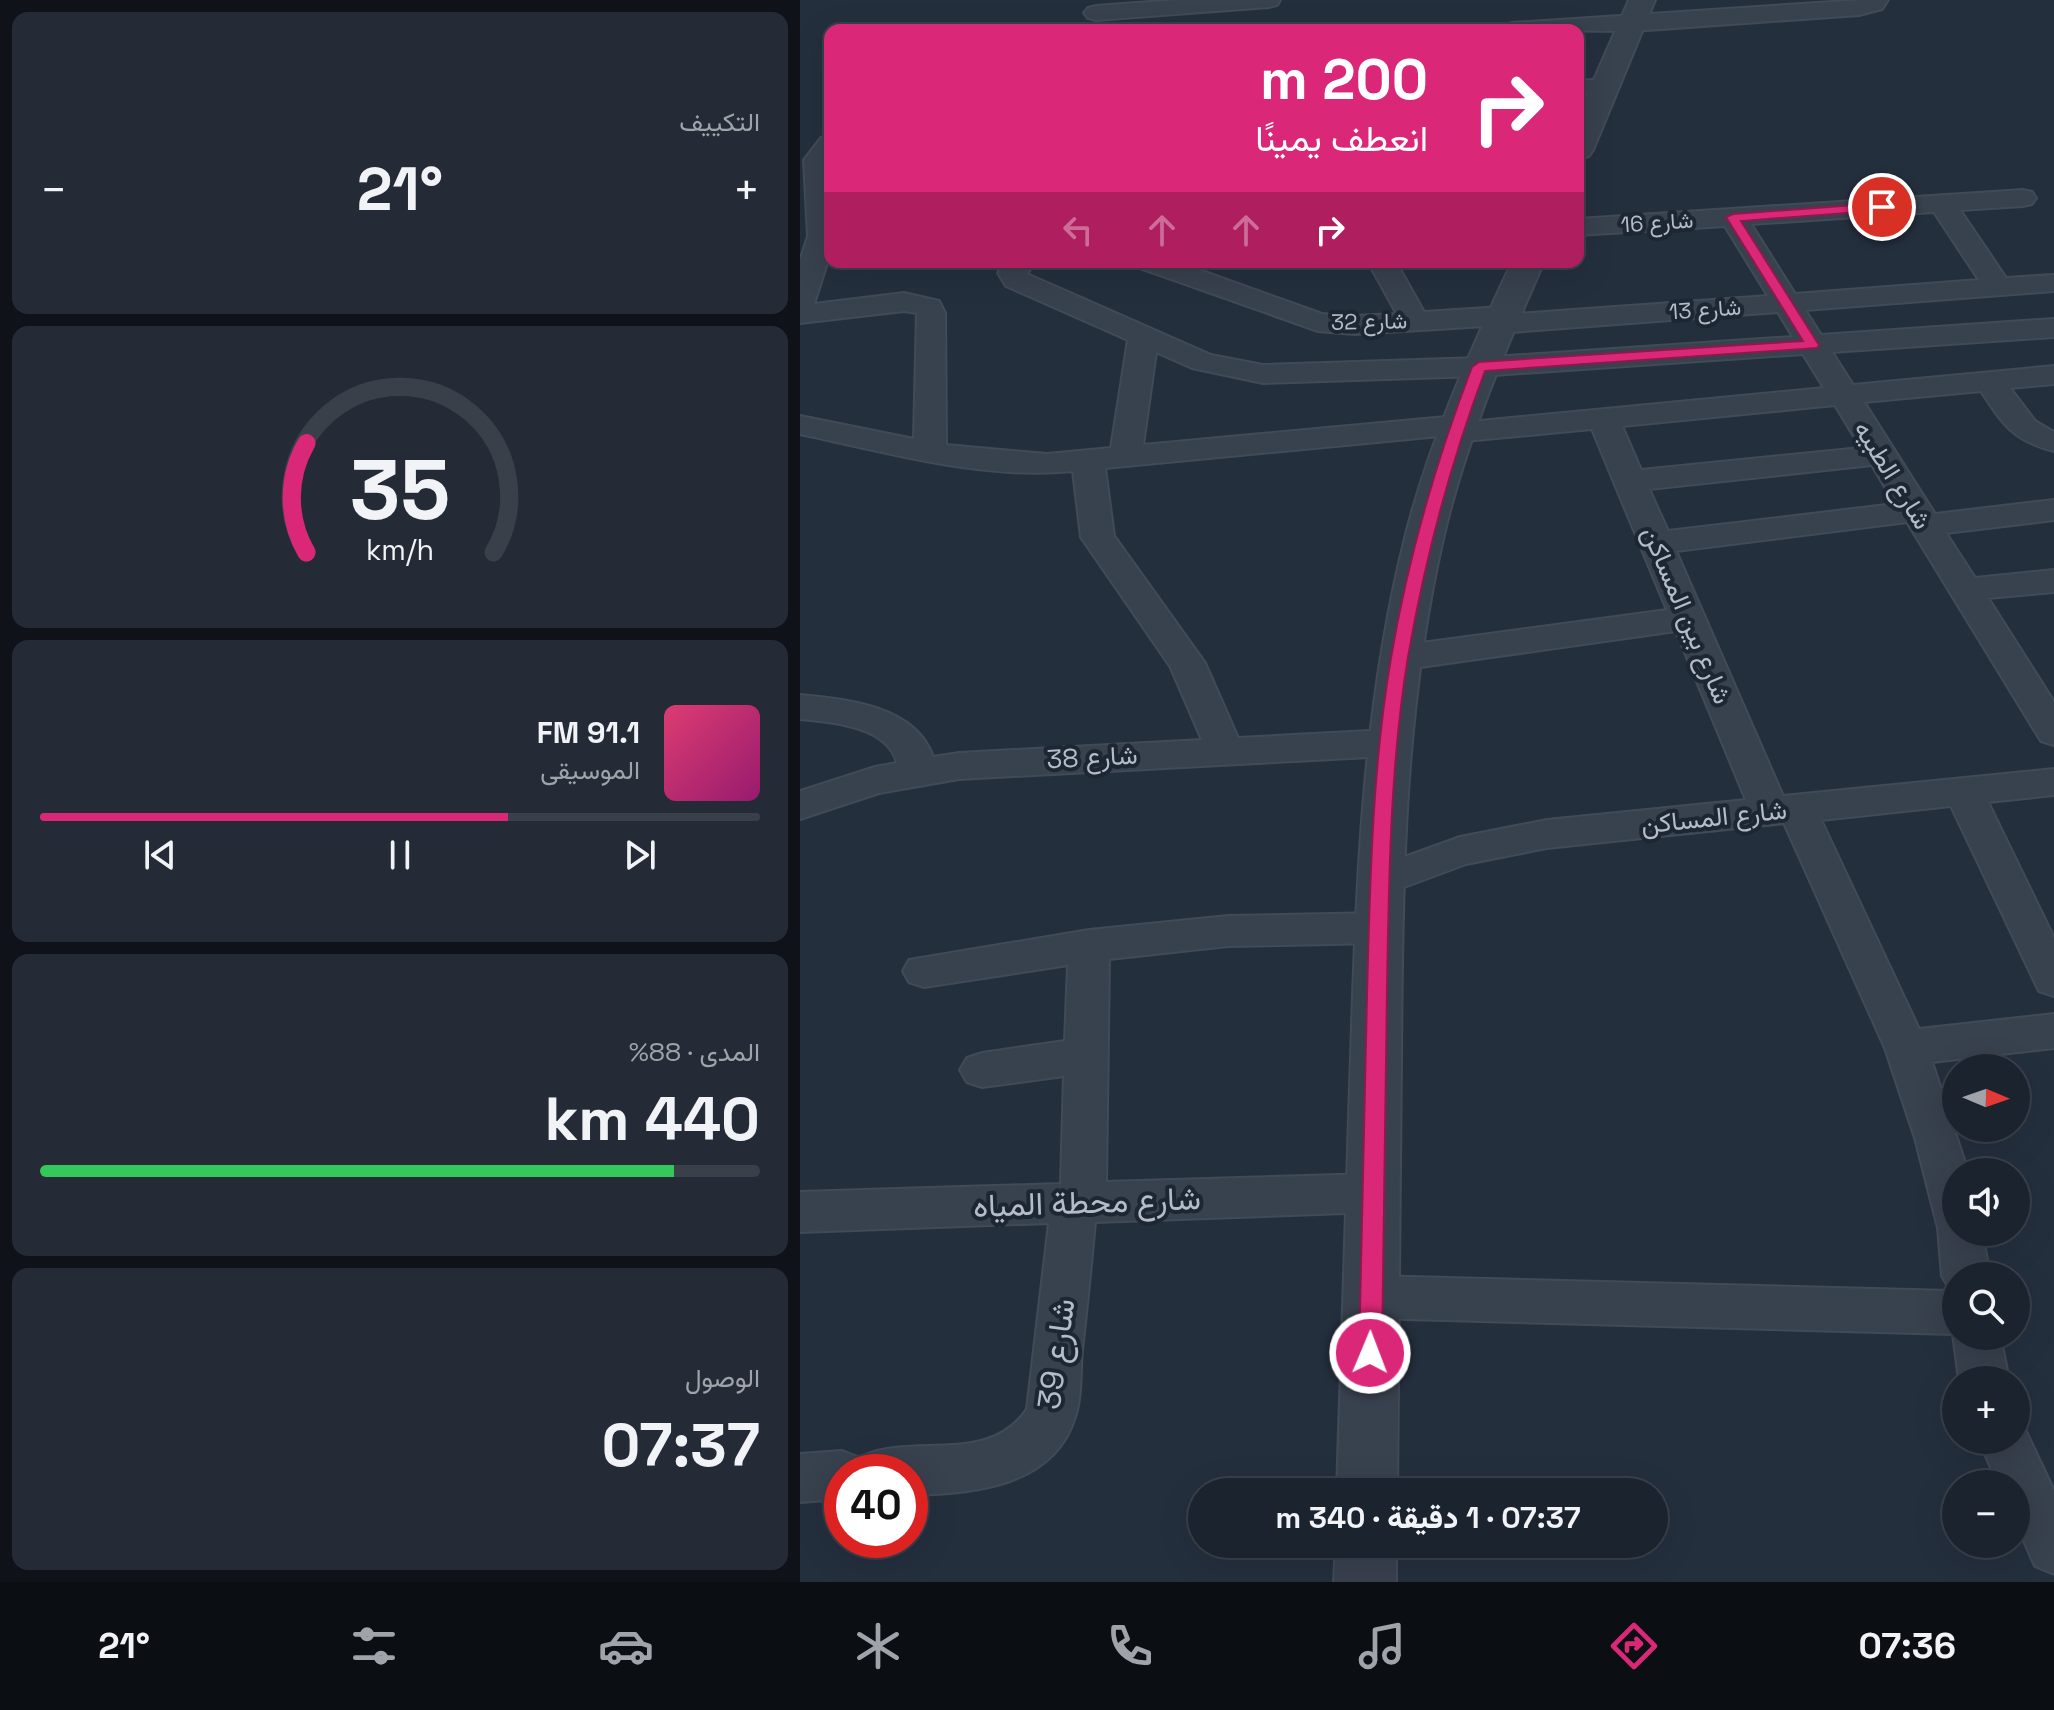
<!DOCTYPE html>
<html lang="ar">
<meta charset="utf-8">
<style>
body{margin:0;font-family:"Space Grotesk",Vazirmatn,sans-serif;background:#242b36;color:#f1f3f6;direction:rtl;height:100vh;display:flex;flex-direction:column;font-size:30px;white-space:nowrap}
*{box-sizing:border-box;margin:0}
p{font-size:26px;color:#a0a4aa}
.icon{flex:none;width:44px;height:44px;fill:none;stroke:currentColor;stroke-width:2;stroke-linecap:round;stroke-linejoin:round}
.map{position:relative;flex:1;overflow:hidden;direction:ltr}
.details{display:flex;flex-direction:column;gap:12px;padding:12px;background:#0f1319;width:800px}
.details>*{flex:none}
.banner{position:absolute;left:24px;top:24px;width:760px;height:244px;border-radius:16px;box-shadow:0 8px 32px #0002,0 0 0 2px #39404a;direction:rtl;background:#db2777;color:#fff;overflow:hidden}
.needle{width:52px;rotate:92deg}
.controls{position:absolute;left:1142px;top:1054px;display:grid;gap:16px}
.controls a{display:grid;place-items:center;width:88px;height:88px;border-radius:50%;background:#1b232e;box-shadow:0 8px 32px #0002,0 0 0 2px #39404a;font-size:40px}
.speed{position:absolute;left:24px;top:1454px;display:flex;gap:16px;font-size:40px;font-weight:700;text-align:center}
.speed>*{display:grid;place-content:center;width:104px;height:104px;border-radius:50%;background:#1b232e;box-shadow:0 8px 32px #0002,0 0 0 2px #39404a;line-height:1}
.speed .limit{border:12px solid #d22;background:#fff;color:#111}
.pin{position:absolute;display:grid;place-items:center;width:68px;height:68px;color:#fff;margin:-34px;border:4px solid #fff;border-radius:50%;box-shadow:0 2px 8px #0007}
.me{position:absolute;width:88px;margin:-44px;rotate:1deg;stroke-linejoin:round;filter:drop-shadow(0 0 6px #0008)}
.turn{display:flex;align-items:center;gap:28px;height:168px;padding:0 24px;font-size:36px}
.turn .icon{width:104px;height:104px;stroke-width:2.5}
.turn b{display:block;font-size:56px;line-height:68px}
.lanes{display:flex;align-items:center;height:76px;padding:0 24px;background:#0003;justify-content:center;gap:40px;direction:ltr}
.lanes .off{opacity:.35}
.big{font-size:60px;font-weight:800;line-height:1.1}
.details .tile{flex:1;display:flex;flex-direction:column;justify-content:center;gap:12px;min-width:0;padding:0 28px;border-radius:16px;background:#242b36}
.details .dial{align-items:center;gap:0}
.dial svg{height:208px;overflow:visible;fill:none;stroke:#39404a;stroke-width:7;stroke-linecap:round;text-anchor:middle}
.dial text{fill:#f1f3f6;stroke:none}
.song{display:flex;align-items:center;gap:24px}
.cover{width:96px;height:96px;border-radius:12px;background:linear-gradient(135deg,hsl(340 70% 55%),hsl(320 70% 35%))}
.played{height:8px;border-radius:4px;background:linear-gradient(90deg,#db2777 65%,#39404a 65%)}
.keys{display:flex;justify-content:space-around;direction:ltr}
.heat{display:flex;justify-content:space-between;align-items:center;font-size:44px;direction:ltr}
.charge{height:12px;border-radius:6px;background:linear-gradient(90deg,#34c759 88%,#39404a 0)}
.trip{position:absolute;left:388px;top:1478px;width:480px;height:80px;border-radius:40px;background:#1b232e;box-shadow:0 8px 32px #0002,0 0 0 2px #39404a;font-weight:800;line-height:80px;text-align:center;direction:rtl}
.tab-bar{display:flex;height:128px;justify-content:space-around;align-items:center;background:#0b0e12;color:#a0a4aa}
.tab-bar .icon{width:56px;height:56px}
.tab-bar .active{color:#db2777}
.tab-bar b{font-size:36px;color:#f1f3f6}
main{display:flex;flex:1;min-height:0}
.map>svg:first-child{display:block}
.lines{fill:none;stroke-linecap:round;stroke-linejoin:round}
.minor-casing{stroke:#414a57;stroke-width:4}
.tertiary-casing{stroke:#414a57;stroke-width:4}
.minor{fill:#38414e;fill-rule:evenodd}
.tertiary{fill:#38414e;fill-rule:evenodd}
.route{fill:#db2777;stroke:#8e194d;stroke-width:2}
.labels{text-anchor:middle;stroke-width:8;stroke-linejoin:round;paint-order:stroke}
.far-street-label{font-size:22px;fill:#b4bcc9;stroke:#1d2633}
.street-label{font-size:26px;fill:#b4bcc9;stroke:#1d2633}
.near-street-label{font-size:32px;fill:#b4bcc9;stroke:#1d2633}
</style>
<main>
<div class="map">
<svg width="1254" height="1582" viewBox="0 0 1254 1582">
<rect width="100%" height="100%" fill="#242f3e"/>
<g class="lines">
<defs>
<g id="minor">
<polygon points="377,0 480,0 477,5 469,7 296,20 288,18 284,13 288,8 296,6"/>
<polygon points="1063,0 1088,0 1082,9 1059,15 833,31 700,30 704,25 712,23"/>
<polygon points="806,79 815,81 818,86 815,91 778,95 778,81"/>
<path d="M30 135V254L14 304 104 293 139 301 145 313 146 445 247 454 311 448 328 340 206 286 198 273 206 262H235L227 274 411 355 463 365 679 358 993 337 978 312 699 333 689 330 686 326 555 334 518 331 340 268 336 262H377L522 314 555 316 597 314 568 262H596L624 312 703 307 716 314 968 296 925 226 778 235V219L1223 190 1232 192 1236 198 1232 204 1223 206 1160 210 1206 278 1254 275V291L1005 310 1021 335 1254 319V337L1032 352 1053 385 1254 366V384L1210 388 1235 421 1254 432V451C1214 441 1203 425 1181 391L1064 402 1135 514 1254 500V520L1146 533 1175 578 1254 570V592L1188 598 1254 702V745L1241 741 1107 522 876 551 983 796 1254 769V795L1188 802 1254 938V996L1239 991 1151 806 1021 820 1119 1029 1254 1014V1048L1132 1062 1168 1172H1156V1232H1182L1190 1276H1156V1336H1200L1209 1380H1159L1153 1334 571 1318 554 1312 547 1297 554 1282 571 1276 1151 1291 1142 1276 1138 1228 1115 1138 1085 1048 984 823 747 848 666 864 580 896 566 891 560 881 566 871 660 837 747 820 946 800 876 631 599 670 586 666 581 658 586 650 599 646 867 610 792 429 654 442 640 436 305 468 314 536 405 663 438 738 588 730 601 734 607 743 601 752 588 756 159 779 79 793 0 819V791L75 767 97 763C88 726 31 722 0 719V695C46 699 116 706 133 757L159 753 402 740 370 666 281 537 273 471C181 480 90 453 0 434V416L114 439 117 313 104 311 0 323V261L8 236 4 160 21 138ZM1134 212 1179 280 995 294 951 224ZM356 352 392 368 463 383 679 376 1003 354 1024 388 670 422 657 416 343 445ZM1035 405 1061 448 841 470 822 426ZM1072 465 1095 504 868 531 849 489Z"/>
<path d="M579 913 593 917 599 928 593 939 579 943 428 946 309 959 306 1182 573 1174 589 1179 596 1193 589 1207 573 1212 295 1222C291 1265 287 1307 282 1350 280 1371 282 1397 275 1417 254 1487 171 1494 110 1495V1472H42V1499L0 1502V1454L42 1451 60 1458 62 1462 65 1455C117 1434 190 1465 227 1409L249 1223 0 1232V1192L261 1184 264 1076 182 1087 167 1082 160 1070 167 1058 182 1053 265 1041 268 965 124 987 109 982 103 971 109 960 289 930 428 916Z"/>
<polygon points="1216,1421 1222,1423 1254,1491 1254,1574 1235,1566 1216,1523 1216,1484 1198,1484 1179,1440 1216,1440"/>
</g>
<g id="tertiary">
<polygon points="829,0 855,0 793,150 789,156 778,159 778,116"/>
<path d="M712 262H744C704 352 665 443 643 539 604 709 602 884 601 1058 599 1203 599 1347 597 1492H537C543 1337 546 1181 552 1026 557 862 565 698 605 538 629 442 670 351 712 262Z"/>
<polygon points="536,1544 596,1544 596,1582 534,1582"/>
</g>
</defs>
<use href="#minor" class="minor-casing"/>
<use href="#tertiary" class="tertiary-casing"/>
<use href="#minor" class="minor"/>
<use href="#tertiary" class="tertiary"/>
</g>
<path class="route" d="M1082 203 1087 204V210L941 221 1019 345 1017 348 685 371C650 464 625 559 608 657 590 766 589 879 587 989 586 1110 584 1231 582 1353L579 1360 570 1363 562 1360 559 1353C562 1234 564 1115 567 995 570 883 572 769 591 658 608 558 636 461 672 367L679 362 1003 341 926 217 933 214Z"/>
<g class="labels">
<g class="far-street-label">
<text transform="translate(857 222) rotate(-4)" y="8">شارع 16</text>
<text transform="translate(905 309) rotate(-4)" y="8">شارع 13</text>
<text transform="translate(569 321) rotate(-1)" y="8">شارع 32</text>
</g>
<g class="street-label">
<text transform="translate(1093 475) rotate(58)" y="9">شارع الطبيه</text>
<text transform="translate(887 615) rotate(67)" y="9">شارع بين المساكن</text>
<text transform="translate(292 757) rotate(-3)" y="9">شارع 38</text>
<text transform="translate(914 817) rotate(-6)" y="9">شارع المساكن</text>
</g>
<g class="near-street-label">
<text transform="translate(287 1202) rotate(-2)" y="11">شارع محطة المياه</text>
<text transform="translate(256 1354) rotate(-82)" y="11">شارع 39</text>
</g>
</g>
</svg>
<div class="controls">
<a><svg class="needle" viewBox="-14 -14 28 28"><path d="M0-13l5 13h-10z" fill="#e53935"/><path d="M0 13l5-13h-10z" fill="#a0a4aa"/></svg></a>
<a><svg class="icon" aria-label="sound" viewBox="0 0 24 24"><path d="M4 9h4l5-4v14l-5-4H4zM17 9q2 3 0 6"/></svg></a>
<a><svg class="icon" aria-label="search" viewBox="0 0 24 24"><circle cx="10" cy="10" r="6"/><path d="M15 15l6 6"/></svg></a>
<a>+</a>
<a>−</a>
</div>
<div class="speed"><div class="limit">40</div></div>
<div class="pin" style="left:1082px;top:207px;background:#d93025"><svg class="icon" aria-label="arrive" viewBox="0 0 24 24"><path d="M6 21V4h12l-3 4 3 4H6"/></svg></div>
<svg class="me" style="left:570px;top:1353px" viewBox="-20 -20 40 40"><circle r="17" fill="#db2777" stroke="#fff" stroke-width="3"/><path d="M0-11L8 9 0 5-8 9z" fill="#fff"/></svg>
<div class="trip">07:37 · 1 دقيقة · 340 m</div>
<div class="banner">
<div class="turn"><svg class="icon" aria-label="right" viewBox="0 0 24 24"><path d="M7 20v-9h11M14 6l5 5-5 5"/></svg><div><b>200 m</b>انعطف يمينًا</div></div>
<div class="lanes"><svg class="icon off" aria-label="left" viewBox="0 0 24 24"><path d="M17 20v-9H6M10 6l-5 5 5 5"/></svg><svg class="icon off" aria-label="ahead" viewBox="0 0 24 24"><path d="M12 20V5M6 11l6-6 6 6"/></svg><svg class="icon off" aria-label="ahead" viewBox="0 0 24 24"><path d="M12 20V5M6 11l6-6 6 6"/></svg><svg class="icon" aria-label="right" viewBox="0 0 24 24"><path d="M7 20v-9h11M14 6l5 5-5 5"/></svg></div>
</div>
</div>
<section class="details">
<div class="tile"><p>التكييف</p>
<div class="heat"><a>−</a><b class="big">21°</b><a>+</a></div>
</div>
<div class="tile dial"><svg viewBox="0 0 100 80">
<path d="M14 69A42 42 0 1 1 86 69"/>
<path d="M14 69A42 42 0 0 1 14 27" stroke="#db2777"/>
<text x="50" y="56" font-size="32" font-weight="700">35</text>
<text x="50" y="72" font-size="11">km/h</text>
</svg></div>
<div class="tile">
<div class="song"><i class="cover"></i><div><b>91.1 FM</b><p>الموسيقى</p></div></div>
<div class="played"></div>
<div class="keys"><svg class="icon" aria-label="previous" viewBox="0 0 24 24"><path d="M18 5L8 12l10 7zM5 5v14"/></svg><svg class="icon" aria-label="pause" viewBox="0 0 24 24"><path d="M8 5v14M16 5v14"/></svg><svg class="icon" aria-label="next" viewBox="0 0 24 24"><path d="M6 5l10 7-10 7zM19 5v14"/></svg></div>
</div>
<div class="tile"><p>المدى · 88%</p><b class="big">440 km</b><div class="charge"></div></div>
<div class="tile"><p>الوصول</p><b class="big">07:37</b></div>
</section>
</main>
<nav class="tab-bar">
<b>07:36</b>
<svg class="icon active" aria-label="directions" viewBox="0 0 24 24"><path d="M12 3l9 9-9 9-9-9zM9 14v-3h6M13 9l2 2-2 2"/></svg>
<svg class="icon" aria-label="music" viewBox="0 0 24 24"><path d="M9 18V5l10-2v13"/><circle cx="6" cy="18" r="3"/><circle cx="16" cy="16" r="3"/></svg>
<svg class="icon" aria-label="phone" viewBox="0 0 24 24"><path d="M5 4h4l2 5-3 2q2 4 5 5l2-3 5 2v4C11 20 4 13 5 4z"/></svg>
<svg class="icon" aria-label="climate" viewBox="0 0 24 24"><path d="M12 3v18M4 7l16 10M4 17L20 7"/></svg>
<svg class="icon" aria-label="car" viewBox="0 0 24 24"><path d="M5 17H2v-5l4-1 3-4h7l3 4 3 1v5h-3M9 17h6M6 11h13"/><circle cx="7" cy="17" r="2"/><circle cx="17" cy="17" r="2"/></svg>
<svg class="icon" aria-label="filters" viewBox="0 0 24 24"><path d="M4 7h16M4 17h16"/><circle cx="9" cy="7" r="2"/><circle cx="15" cy="17" r="2"/></svg>
<b>21°</b>
</nav>
